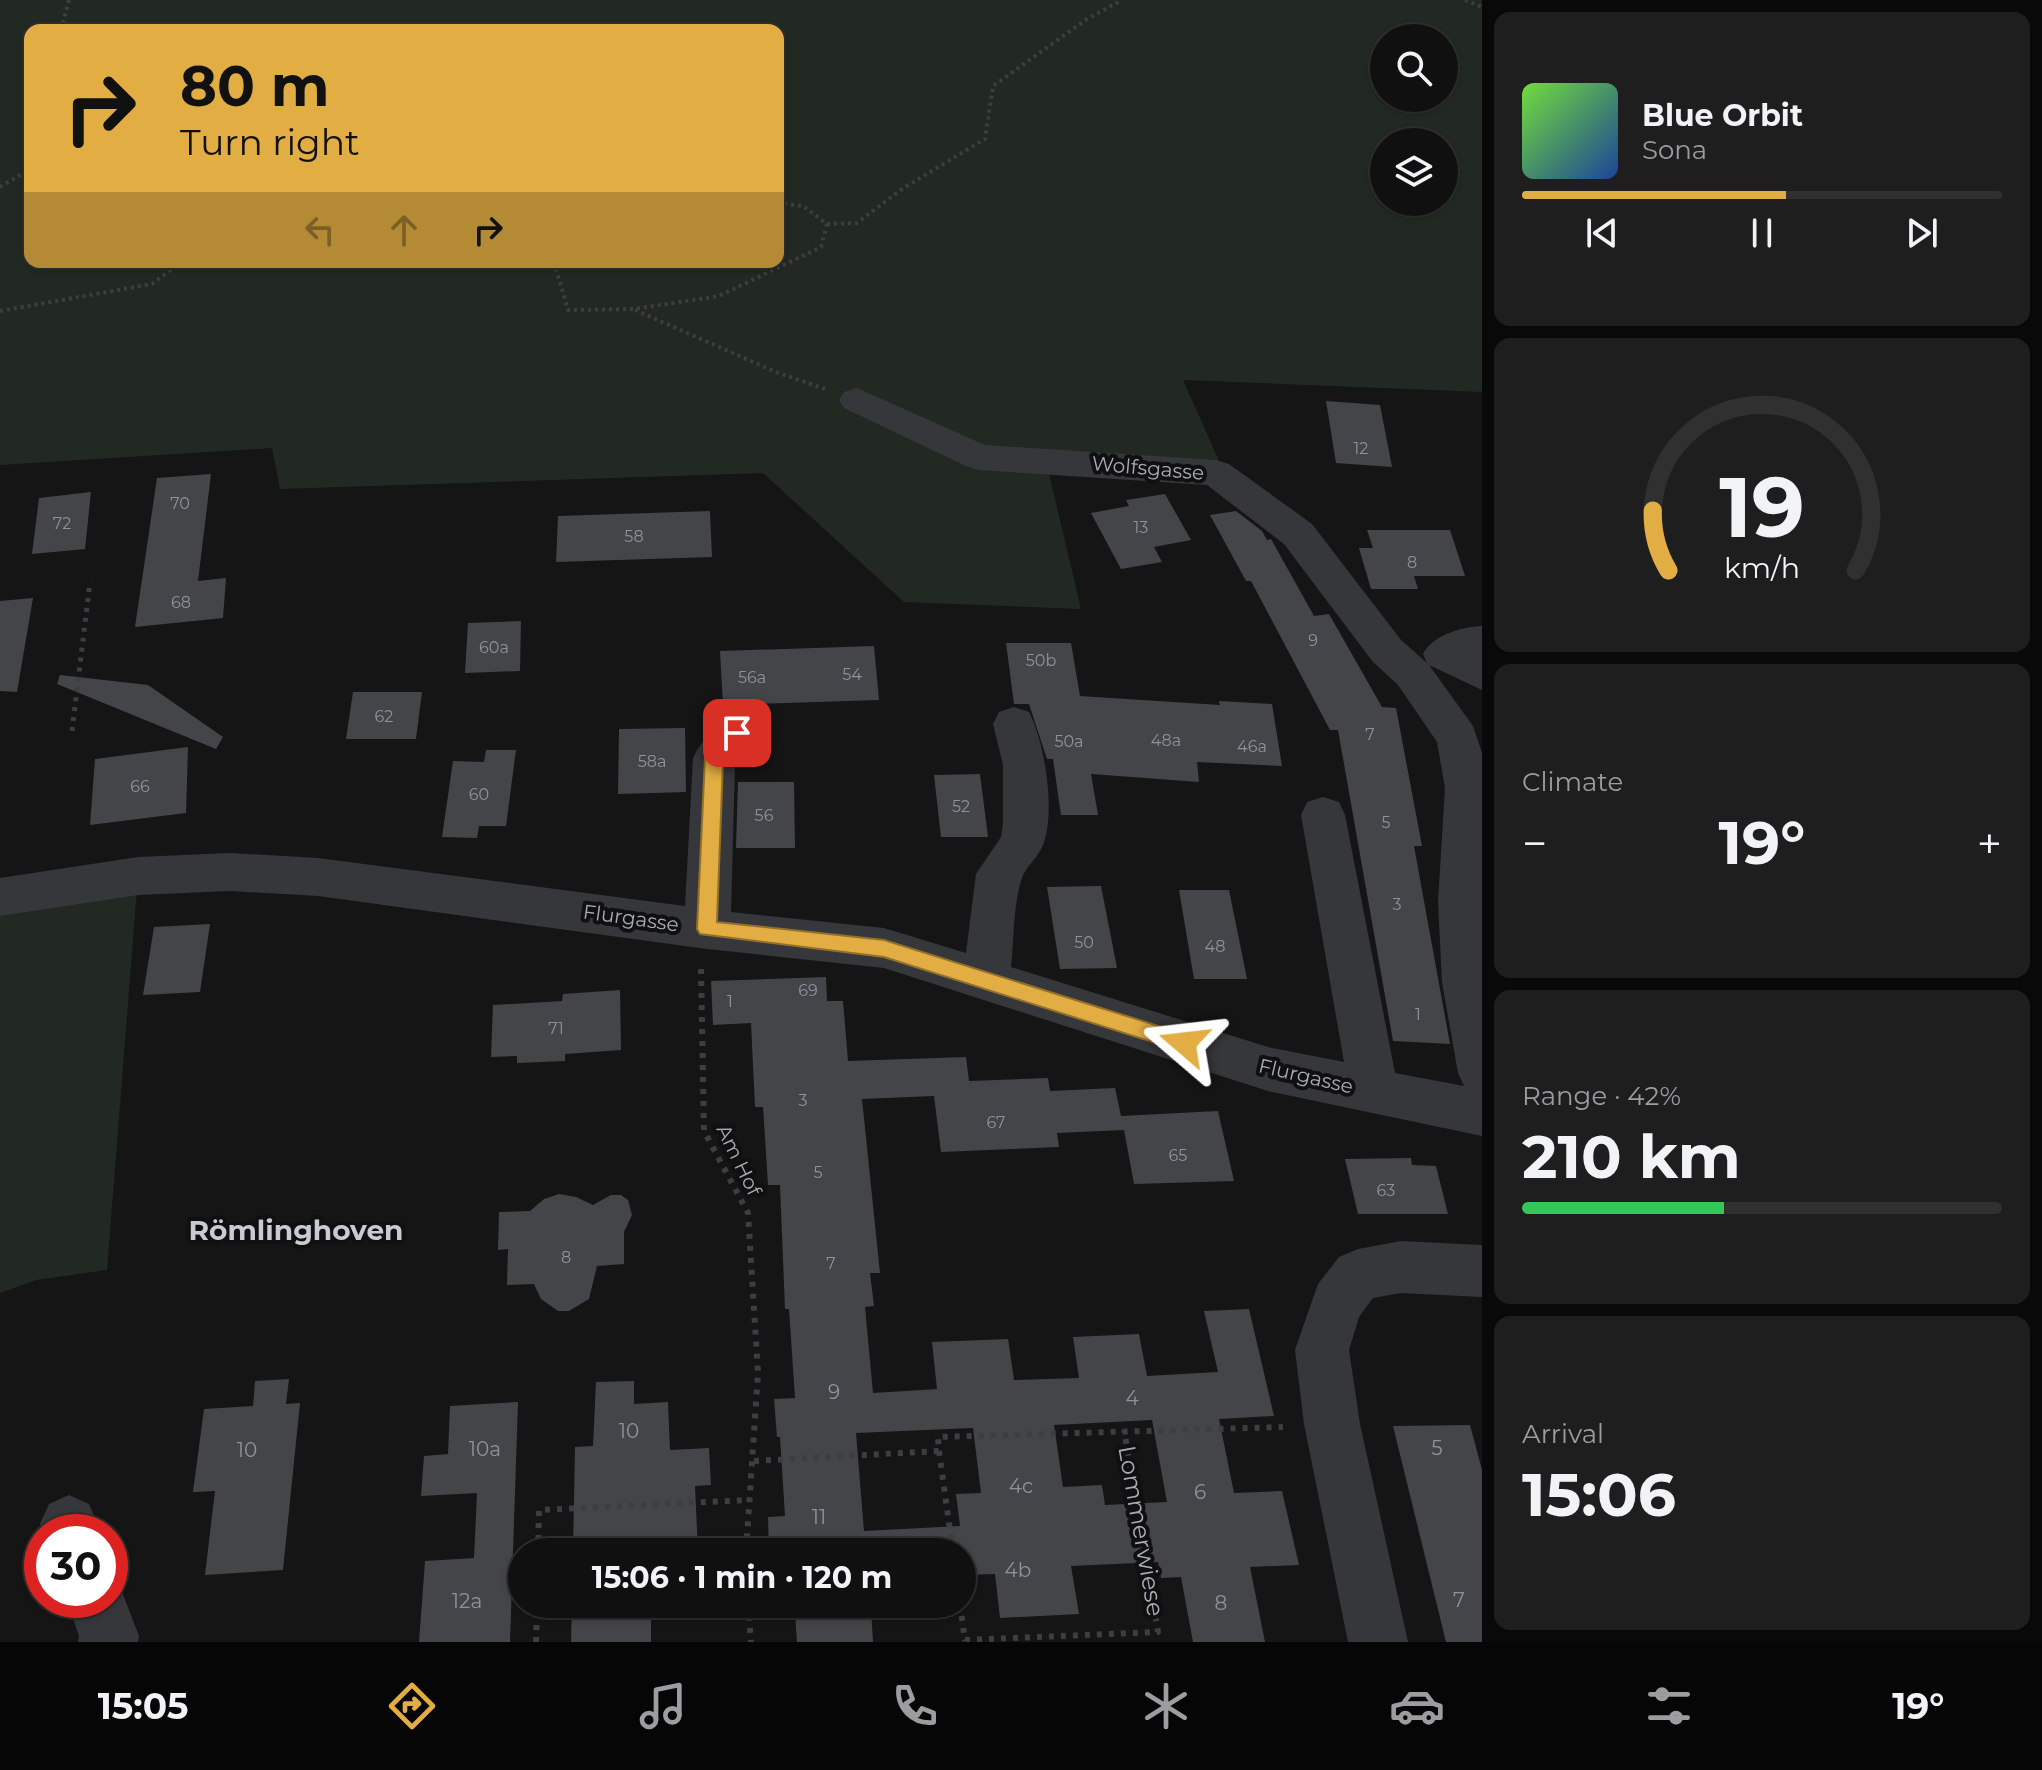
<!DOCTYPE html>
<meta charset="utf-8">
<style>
body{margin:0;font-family:Montserrat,sans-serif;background:#1e1e1e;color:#f1f3f6;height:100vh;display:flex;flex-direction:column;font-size:30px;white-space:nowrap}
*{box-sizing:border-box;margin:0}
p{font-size:26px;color:#9c9d9f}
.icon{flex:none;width:44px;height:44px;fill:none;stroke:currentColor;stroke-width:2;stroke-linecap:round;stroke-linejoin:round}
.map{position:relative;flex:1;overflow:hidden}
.sheet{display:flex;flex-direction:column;gap:12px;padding:12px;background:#090909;width:560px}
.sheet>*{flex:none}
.top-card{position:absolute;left:24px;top:24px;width:760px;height:244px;border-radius:16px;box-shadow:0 2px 6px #0004,0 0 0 2px #303030;background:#e2ad42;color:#111;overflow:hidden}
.controls{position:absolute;left:1370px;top:24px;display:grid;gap:16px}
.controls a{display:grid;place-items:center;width:88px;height:88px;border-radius:50%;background:#101010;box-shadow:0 2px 6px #0004,0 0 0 2px #303030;font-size:40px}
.speed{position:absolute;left:24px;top:1514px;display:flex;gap:16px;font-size:40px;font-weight:700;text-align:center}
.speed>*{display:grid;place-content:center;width:104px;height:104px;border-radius:50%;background:#101010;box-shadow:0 2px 6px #0004,0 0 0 2px #303030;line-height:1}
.speed .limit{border:12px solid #d22;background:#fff;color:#111}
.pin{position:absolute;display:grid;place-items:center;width:68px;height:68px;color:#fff;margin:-34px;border-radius:16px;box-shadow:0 4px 12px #0006}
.me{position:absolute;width:88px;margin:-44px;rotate:287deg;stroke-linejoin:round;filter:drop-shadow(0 0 6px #0008)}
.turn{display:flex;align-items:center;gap:28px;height:168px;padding:0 24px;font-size:36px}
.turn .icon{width:104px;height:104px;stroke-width:2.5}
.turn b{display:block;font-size:56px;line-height:68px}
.lanes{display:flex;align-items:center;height:76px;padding:0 24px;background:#0003;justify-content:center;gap:40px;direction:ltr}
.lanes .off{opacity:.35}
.big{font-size:60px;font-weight:700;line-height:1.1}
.sheet .card{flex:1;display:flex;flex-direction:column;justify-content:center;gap:12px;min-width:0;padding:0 28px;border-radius:16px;background:#1e1e1e}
.sheet .dial{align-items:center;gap:0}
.dial svg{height:208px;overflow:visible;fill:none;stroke:#303030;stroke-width:7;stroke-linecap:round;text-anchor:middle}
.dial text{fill:#f1f3f6;stroke:none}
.song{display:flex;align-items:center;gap:24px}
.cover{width:96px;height:96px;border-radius:12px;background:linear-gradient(135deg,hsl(100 70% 55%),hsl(220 70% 35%))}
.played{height:8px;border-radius:4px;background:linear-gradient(90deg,#e2ad42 55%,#303030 55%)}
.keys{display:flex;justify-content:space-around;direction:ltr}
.heat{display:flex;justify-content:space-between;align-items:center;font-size:44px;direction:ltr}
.charge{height:12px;border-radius:6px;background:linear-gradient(90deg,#34c759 42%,#303030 0)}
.trip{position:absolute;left:508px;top:1538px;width:468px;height:80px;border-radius:40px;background:#101010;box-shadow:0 2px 6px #0004,0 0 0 2px #303030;font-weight:700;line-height:80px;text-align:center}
.tabs{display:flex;height:128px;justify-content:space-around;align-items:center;background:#060606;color:#9c9d9f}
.tabs .icon{width:56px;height:56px}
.tabs .current{color:#e2ad42}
.tabs b{font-size:36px;color:#f1f3f6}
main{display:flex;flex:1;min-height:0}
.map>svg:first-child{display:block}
.green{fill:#212922;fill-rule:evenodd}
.building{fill:#444549;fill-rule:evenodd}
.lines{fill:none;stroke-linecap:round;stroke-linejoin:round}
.path-far2{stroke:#3c3e42;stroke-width:4;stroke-dasharray:3 4;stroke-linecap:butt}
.path-far1{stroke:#3c3e42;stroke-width:5;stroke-dasharray:4 6;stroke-linecap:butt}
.path{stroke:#3c3e42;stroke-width:6;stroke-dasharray:5 7;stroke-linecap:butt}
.minor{fill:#36373b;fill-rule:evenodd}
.route{fill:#e2ad42;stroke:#93702b;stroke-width:2}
.labels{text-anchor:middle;stroke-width:8;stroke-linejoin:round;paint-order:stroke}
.number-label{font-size:16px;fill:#8f929a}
.street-label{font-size:20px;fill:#a8acb5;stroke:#101011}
.near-number-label{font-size:20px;fill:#8f929a}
.near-street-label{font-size:24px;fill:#a8acb5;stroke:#101011}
.district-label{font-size:28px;font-weight:bold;fill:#c8cbd2;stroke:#101011}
</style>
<main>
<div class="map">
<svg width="1482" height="1642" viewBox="0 0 1482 1642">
<rect width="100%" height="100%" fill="#151516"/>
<g class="green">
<path d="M0 0H1482V392L1183 380 1220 463 1044 452 1081 609 904 602 763 473 280 489 272 448 0 465ZM30 30H778V262H30ZM1384 38H1444V98H1384ZM1384 142H1444V202H1384Z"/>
<polygon points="138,876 107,1270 36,1280 0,1293 0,897"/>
</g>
<g class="building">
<polygon points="1326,401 1380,405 1392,467 1336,463"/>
<polygon points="211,474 198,581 226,578 223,618 135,627 157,478"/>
<polygon points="91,492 85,549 32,554 39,498"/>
<polygon points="1165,494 1191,540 1154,547 1162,562 1121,569 1091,513 1129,506 1126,500"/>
<polygon points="710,511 712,557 556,562 558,516"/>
<polygon points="1236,511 1262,531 1267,540 1271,539 1314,616 1329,614 1382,707 1396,708 1422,846 1414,846 1450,1044 1393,1041 1338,730 1330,730 1251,581 1246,581 1210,515"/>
<polygon points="1367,530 1450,530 1465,576 1414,576 1418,589 1371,589 1359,548 1373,548"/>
<polygon points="33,598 17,692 0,691 0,601"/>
<polygon points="521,621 520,671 465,673 468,623"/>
<polygon points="1006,643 1071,643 1080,696 1220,705 1219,701 1272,704 1282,766 1197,762 1199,782 1091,774 1098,815 1061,815 1053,759 1047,759 1029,704 1014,704"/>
<polygon points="874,646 879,700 723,705 720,651"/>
<polygon points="60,675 148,685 223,737 216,749 57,684"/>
<polygon points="353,692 422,692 416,739 346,739"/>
<polygon points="685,728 686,792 618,794 619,729"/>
<polygon points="188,747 186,813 90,825 95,759"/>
<polygon points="486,750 516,750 506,826 479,826 477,838 442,837 453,761 484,762"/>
<polygon points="980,774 988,837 941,837 934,775"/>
<polygon points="738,782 794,782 795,848 736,848"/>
<polygon points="1101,886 1117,968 1060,969 1047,887"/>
<polygon points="1179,890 1229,890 1247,979 1194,979"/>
<polygon points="210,924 200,992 143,995 154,927"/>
<path d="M826 977 827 1001H843L848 1061 966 1057 969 1081 1048 1078 1050 1091 1115 1088 1121 1116 1218 1111 1234 1181 1134 1184 1124 1130 1057 1133 1059 1147 941 1152 934 1096 862 1099 880 1273H870L874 1306 865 1307 873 1393 937 1389 932 1342 1008 1339 1014 1380 1079 1378 1073 1337 1139 1334 1147 1376 1218 1372 1204 1311 1249 1309 1274 1416 1219 1419 1234 1493 1282 1491 1299 1565 1250 1567 1265 1642H1193L1181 1577 1161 1578 1158 1562 1071 1566 1079 1614 1000 1618 995 1574 962 1575V1552H769L768 1517 785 1516 780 1437H777L774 1399 795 1398 789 1309H785L780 1185H768L763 1107H755L751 1023 713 1025 711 981ZM1152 1420 1167 1502 1105 1505 1102 1485 1063 1487 1054 1425ZM973 1428 981 1493 956 1494 960 1526 864 1531 856 1433Z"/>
<polygon points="620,990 621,1050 565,1054 565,1061 517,1063 517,1056 491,1057 493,1005 562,1001 563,994"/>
<polygon points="1411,1158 1412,1165 1436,1166 1448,1214 1358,1214 1345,1159"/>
<polygon points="559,1194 576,1197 593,1205 611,1195 621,1195 628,1200 632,1215 624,1232 624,1264 597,1266 589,1299 569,1311 558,1311 541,1299 534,1284 507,1285 508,1249 498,1250 499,1212 530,1211 544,1199"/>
<polygon points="289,1379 286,1404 300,1403 283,1570 205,1575 215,1491 193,1492 204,1409 253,1406 255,1381"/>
<polygon points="634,1381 634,1404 668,1402 670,1450 709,1448 711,1485 695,1486 698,1552 573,1552 575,1447 593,1446 596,1382"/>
<polygon points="518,1402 510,1642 419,1642 425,1561 474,1558 477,1493 421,1496 424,1456 448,1454 450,1406"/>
<polygon points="1470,1425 1482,1470 1482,1642 1446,1642 1393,1426"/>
<polygon points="572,1604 651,1604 651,1642 571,1642"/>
<polygon points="772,1604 918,1604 918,1606 871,1609 873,1642 797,1642 795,1613 773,1614"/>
</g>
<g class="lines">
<g class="path-far2">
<polyline points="1465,0 1482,7"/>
<polyline points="61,30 69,0"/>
<polyline points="0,187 30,169"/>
<polyline points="827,224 857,223 902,189 985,139 993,86 1087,19 1122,0"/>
<polyline points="554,262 568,310 634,309 719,296 821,247 827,224 803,206 778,203"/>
<polyline points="635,310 776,372 825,389"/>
<polyline points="0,311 152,284 181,262"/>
</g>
<polyline class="path-far1" points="72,731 90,582"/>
<g class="path">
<polyline points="701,969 704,1131 748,1213 758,1373 746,1552"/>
<polyline points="939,1451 953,1552"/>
<polyline points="754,1461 939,1451 938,1437 1283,1427"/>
<polyline points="538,1552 539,1510 749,1500"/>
<polyline points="748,1604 751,1642"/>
<polyline points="960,1604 965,1641"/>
<polyline points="965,1640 1158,1632 1124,1430"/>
<polyline points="536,1642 537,1604"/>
</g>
<g class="minor">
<path d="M857 388 985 445 1216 460 1229 464 1312 524 1401 640 1427 663 1423 654C1433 635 1461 627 1482 626V690L1429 665 1473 726 1482 753V1136L1268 1091 884 968 707 949 318 896 230 891 138 895 0 916V878L138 857 230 853 318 858 685 906 693 758C705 734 724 712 752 721L758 733 735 763 731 912 884 928 966 953 976 874 1001 837 1003 823V765L993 724 999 712 1014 707 1029 712C1045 743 1056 812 1043 845 1038 858 1024 868 1021 881 1013 908 1014 940 1011 967L1268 1047 1344 1062 1301 815 1307 802 1323 797 1339 802 1345 815 1395 1073 1464 1086 1458 1073 1442 982 1438 902 1445 788 1437 742 1398 685 1373 662 1284 544 1207 485 979 470 966 466 844 408 839 400 844 392Z"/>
<polygon points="1401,1241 1482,1245 1482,1297 1401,1293 1373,1298 1359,1317 1349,1350 1360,1424 1408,1642 1348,1642 1304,1424 1295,1350 1318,1284 1339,1257 1358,1249"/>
<polygon points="69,1495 89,1504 101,1532 43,1532 40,1524 49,1504"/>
<polygon points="110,1576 117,1579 139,1636 138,1642 78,1642 79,1636 67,1600 110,1600"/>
</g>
</g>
<polygon class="route" points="737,727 746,733 723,760 717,922 884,940 1184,1034 1191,1036 1194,1043 1191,1049 1184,1052 884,957 700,934 697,929 705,758 731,729"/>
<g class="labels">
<g class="number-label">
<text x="1361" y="454">12</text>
<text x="180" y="509">70</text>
<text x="62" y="529">72</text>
<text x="1141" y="533">13</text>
<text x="634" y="542">58</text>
<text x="1412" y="568">8</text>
<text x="181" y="608">68</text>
<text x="1313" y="646">9</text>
<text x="494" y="653">60a</text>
<text x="1041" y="666">50b</text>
<text x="852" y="680">54</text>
<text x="752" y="683">56a</text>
<text x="384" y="722">62</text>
<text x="1370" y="740">7</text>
<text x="1166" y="746">48a</text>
<text x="1069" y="747">50a</text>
<text x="1252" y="752">46a</text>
<text x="652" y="767">58a</text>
<text x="140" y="792">66</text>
<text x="479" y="800">60</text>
<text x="961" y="812">52</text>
<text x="764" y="821">56</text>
<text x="1386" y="828">5</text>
<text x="1397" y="910">3</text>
<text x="1084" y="948">50</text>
<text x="1215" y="952">48</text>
<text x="808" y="996">69</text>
<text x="730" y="1007">1</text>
<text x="1418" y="1020">1</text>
<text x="556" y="1034">71</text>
<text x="803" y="1106">3</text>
<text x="996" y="1128">67</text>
<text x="1178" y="1161">65</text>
<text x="818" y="1178">5</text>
<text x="1386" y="1196">63</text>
<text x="566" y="1263">8</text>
<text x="831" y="1269">7</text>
</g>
<g class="street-label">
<text transform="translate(1148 468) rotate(5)" y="7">Wolfsgasse</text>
<text transform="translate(631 918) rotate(8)" y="7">Flurgasse</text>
<text transform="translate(1306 1076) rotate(13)" y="7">Flurgasse</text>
<text transform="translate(739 1160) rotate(64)" y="7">Am Hof</text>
</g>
<g class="near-number-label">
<text x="834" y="1399">9</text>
<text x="1132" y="1405">4</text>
<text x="629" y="1438">10</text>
<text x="1437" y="1455">5</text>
<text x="485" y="1456">10a</text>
<text x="247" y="1457">10</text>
<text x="1021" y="1493">4c</text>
<text x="1200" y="1499">6</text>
<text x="819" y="1524">11</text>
<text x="1018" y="1577">4b</text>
<text x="1459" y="1607">7</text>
<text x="467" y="1608">12a</text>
<text x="1221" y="1610">8</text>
</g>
<g class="near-street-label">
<text transform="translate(1141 1531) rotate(80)" y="8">Lommerwiese</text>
</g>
<g class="district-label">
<text x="296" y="1240">Römlinghoven</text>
</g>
</g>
</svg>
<div class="controls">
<a><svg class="icon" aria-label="search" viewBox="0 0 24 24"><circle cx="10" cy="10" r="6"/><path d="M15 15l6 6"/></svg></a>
<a><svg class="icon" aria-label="layers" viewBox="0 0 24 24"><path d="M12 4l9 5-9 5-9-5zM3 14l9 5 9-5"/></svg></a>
</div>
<div class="speed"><div class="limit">30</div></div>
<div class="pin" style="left:737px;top:733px;background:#d93025"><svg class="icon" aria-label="arrive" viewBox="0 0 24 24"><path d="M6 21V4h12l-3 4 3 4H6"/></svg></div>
<svg class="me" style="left:1184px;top:1043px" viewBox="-20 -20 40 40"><path d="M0-17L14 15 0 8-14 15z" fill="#e2ad42" stroke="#fff" stroke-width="4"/></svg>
<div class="trip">15:06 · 1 min · 120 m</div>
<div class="top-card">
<div class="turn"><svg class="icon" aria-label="right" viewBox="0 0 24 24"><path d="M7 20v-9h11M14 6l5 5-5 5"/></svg><div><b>80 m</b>Turn right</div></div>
<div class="lanes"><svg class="icon off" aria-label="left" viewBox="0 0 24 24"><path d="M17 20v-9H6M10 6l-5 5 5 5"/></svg><svg class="icon off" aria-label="ahead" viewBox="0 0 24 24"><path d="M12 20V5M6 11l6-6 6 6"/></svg><svg class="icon" aria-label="right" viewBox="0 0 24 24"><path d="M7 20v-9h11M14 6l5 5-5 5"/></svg></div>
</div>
</div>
<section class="sheet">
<div class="card">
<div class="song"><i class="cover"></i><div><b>Blue Orbit</b><p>Sona</p></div></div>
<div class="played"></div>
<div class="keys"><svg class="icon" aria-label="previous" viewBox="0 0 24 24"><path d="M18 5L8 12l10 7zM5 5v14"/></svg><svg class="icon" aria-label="pause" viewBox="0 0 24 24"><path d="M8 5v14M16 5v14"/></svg><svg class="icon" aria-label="next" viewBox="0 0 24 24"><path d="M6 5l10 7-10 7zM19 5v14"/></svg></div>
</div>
<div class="card dial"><svg viewBox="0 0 100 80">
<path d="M14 69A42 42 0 1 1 86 69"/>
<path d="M14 69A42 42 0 0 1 8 46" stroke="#e2ad42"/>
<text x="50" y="56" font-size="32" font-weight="700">19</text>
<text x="50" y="72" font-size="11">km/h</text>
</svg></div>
<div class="card"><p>Climate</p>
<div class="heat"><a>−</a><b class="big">19°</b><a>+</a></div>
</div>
<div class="card"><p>Range · 42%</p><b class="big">210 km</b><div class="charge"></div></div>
<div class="card"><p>Arrival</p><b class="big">15:06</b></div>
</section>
</main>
<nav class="tabs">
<b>15:05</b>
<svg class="icon current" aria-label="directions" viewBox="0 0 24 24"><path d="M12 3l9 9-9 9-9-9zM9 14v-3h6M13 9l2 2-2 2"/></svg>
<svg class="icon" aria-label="music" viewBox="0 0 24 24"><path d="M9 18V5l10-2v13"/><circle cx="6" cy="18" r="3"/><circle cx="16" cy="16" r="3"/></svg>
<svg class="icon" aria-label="phone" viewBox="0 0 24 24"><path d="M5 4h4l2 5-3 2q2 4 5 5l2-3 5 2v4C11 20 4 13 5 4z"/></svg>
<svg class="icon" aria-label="climate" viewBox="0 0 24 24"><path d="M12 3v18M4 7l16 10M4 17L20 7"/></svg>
<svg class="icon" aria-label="car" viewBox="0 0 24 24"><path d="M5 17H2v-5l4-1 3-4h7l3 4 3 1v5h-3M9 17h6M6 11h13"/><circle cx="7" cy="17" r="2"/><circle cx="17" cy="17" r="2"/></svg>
<svg class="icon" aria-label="filters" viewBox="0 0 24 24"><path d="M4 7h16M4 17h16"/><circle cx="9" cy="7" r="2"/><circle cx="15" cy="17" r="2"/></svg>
<b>19°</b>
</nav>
